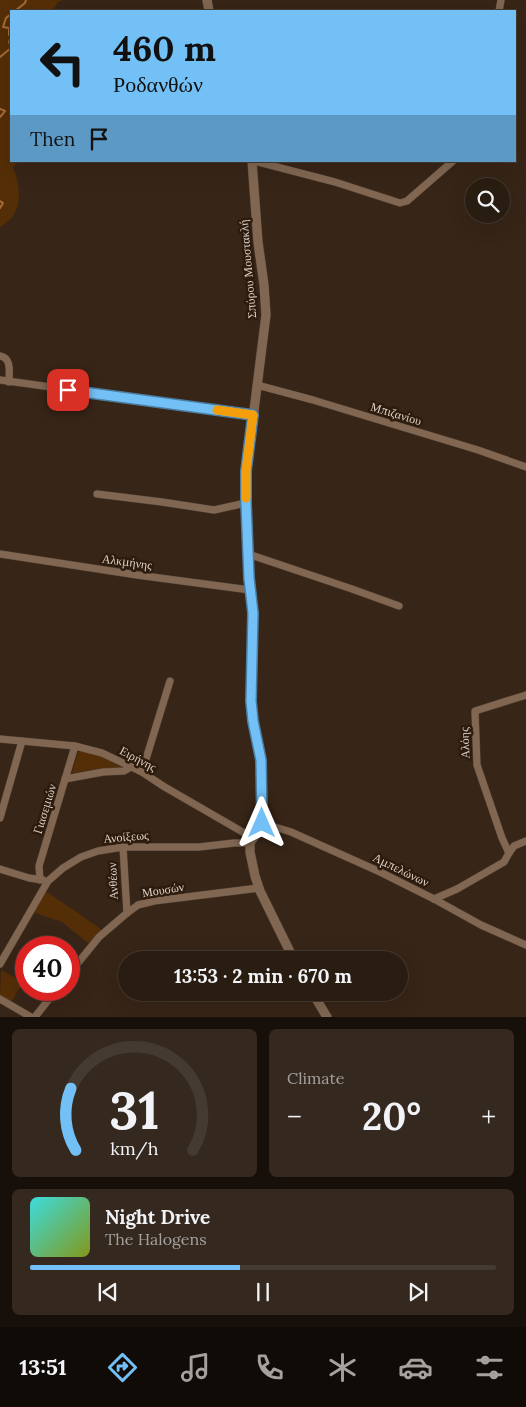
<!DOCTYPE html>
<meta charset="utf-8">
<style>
body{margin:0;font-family:Lora,serif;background:#35291f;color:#f1f3f6;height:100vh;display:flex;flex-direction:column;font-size:19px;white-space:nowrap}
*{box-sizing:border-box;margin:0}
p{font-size:16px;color:#a5a19f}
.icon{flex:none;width:28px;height:28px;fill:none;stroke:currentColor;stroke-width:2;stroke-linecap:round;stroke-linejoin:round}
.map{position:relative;height:1017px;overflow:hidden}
.details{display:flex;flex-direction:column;gap:12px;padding:12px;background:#170f09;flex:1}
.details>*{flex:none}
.top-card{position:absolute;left:10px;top:10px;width:506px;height:152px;border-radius:0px;box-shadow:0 5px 20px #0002,0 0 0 1px #453a31;background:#73c0f6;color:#111;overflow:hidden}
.buttons{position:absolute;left:465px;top:178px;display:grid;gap:10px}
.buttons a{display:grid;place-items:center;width:45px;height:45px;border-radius:50%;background:#291c11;box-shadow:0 5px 20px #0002,0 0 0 1px #453a31;font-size:25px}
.speed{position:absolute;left:15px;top:936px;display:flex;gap:10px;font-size:25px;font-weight:700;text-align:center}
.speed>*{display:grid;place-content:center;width:65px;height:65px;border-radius:50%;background:#291c11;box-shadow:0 5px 20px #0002,0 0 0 1px #453a31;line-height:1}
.speed .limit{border:8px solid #d22;background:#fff;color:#111}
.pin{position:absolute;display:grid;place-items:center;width:42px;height:42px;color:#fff;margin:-21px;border-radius:10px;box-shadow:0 2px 8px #0006}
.me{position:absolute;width:55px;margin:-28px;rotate:0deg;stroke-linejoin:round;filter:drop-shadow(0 0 4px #0008)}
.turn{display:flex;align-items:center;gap:18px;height:105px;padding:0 20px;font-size:22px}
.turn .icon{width:65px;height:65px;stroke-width:2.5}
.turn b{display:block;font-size:35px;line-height:42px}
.then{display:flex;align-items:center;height:48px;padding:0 20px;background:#0003;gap:10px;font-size:19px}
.big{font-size:38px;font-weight:700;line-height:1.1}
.details .widget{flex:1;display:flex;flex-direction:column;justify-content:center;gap:8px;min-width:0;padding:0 18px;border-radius:8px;background:#35291f}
.details .dial{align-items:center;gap:0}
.dial svg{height:130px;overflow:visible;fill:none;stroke:#453a31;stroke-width:7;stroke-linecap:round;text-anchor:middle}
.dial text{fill:#f1f3f6;stroke:none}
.song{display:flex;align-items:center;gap:15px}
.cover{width:60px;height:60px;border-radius:8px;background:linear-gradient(135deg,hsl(180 70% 55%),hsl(70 70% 35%))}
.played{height:5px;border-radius:2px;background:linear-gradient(90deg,#73c0f6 45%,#453a31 45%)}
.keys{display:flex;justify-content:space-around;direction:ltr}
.heat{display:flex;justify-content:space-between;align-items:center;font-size:28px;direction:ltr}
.details .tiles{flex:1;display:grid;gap:12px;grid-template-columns:1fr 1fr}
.widget:last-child{grid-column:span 2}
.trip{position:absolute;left:118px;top:951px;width:290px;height:50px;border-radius:25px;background:#291c11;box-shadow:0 5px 20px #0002,0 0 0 1px #453a31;font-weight:700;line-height:50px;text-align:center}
.dock{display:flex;height:80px;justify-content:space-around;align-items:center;background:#100b07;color:#a5a19f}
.dock .icon{width:35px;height:35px}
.dock .current{color:#73c0f6}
.dock b{font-size:22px;color:#f1f3f6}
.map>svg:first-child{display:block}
.green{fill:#542e07}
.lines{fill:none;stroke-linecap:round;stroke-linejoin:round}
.stream{stroke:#a76a36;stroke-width:2}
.minor-casing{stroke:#524133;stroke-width:8}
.tertiary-casing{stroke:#524133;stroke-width:10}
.minor{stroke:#816752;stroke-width:7}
.tertiary{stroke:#816752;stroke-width:9}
.route-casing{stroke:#4b7da0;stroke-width:12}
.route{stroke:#73c0f6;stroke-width:9}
.slow{stroke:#f59e0b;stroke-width:9}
.labels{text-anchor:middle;stroke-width:5;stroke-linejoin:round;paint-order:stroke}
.street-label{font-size:12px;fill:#ded2c9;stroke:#2d1c0d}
</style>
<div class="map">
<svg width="526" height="1017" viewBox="0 0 526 1017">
<rect width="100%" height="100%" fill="#372517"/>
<g class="green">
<path d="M0 0H64L58 2 52 11H11V161H18L13 167C19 182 23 204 12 217 9 221 4 224 0 227Z"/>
<polygon points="83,750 93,752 123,768 105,768 72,773 78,752"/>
<polygon points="45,891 75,911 102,930 88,943 62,922 33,912"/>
<polygon points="1,970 23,982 11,1003 0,996"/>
</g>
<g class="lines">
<g class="stream">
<polyline points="15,11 25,3 26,0"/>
<polyline points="11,14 6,18 3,27 9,28 9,35 11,35 9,42 11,47"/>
<polyline points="0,57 11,48"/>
<polyline points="0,109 5,111 0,117"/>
<polyline points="0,201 3,203 0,208"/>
</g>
<defs>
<g id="minor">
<polyline points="499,11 501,0"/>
<polyline points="254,161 335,182 400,203 407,201 453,161"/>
<path d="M0 356C12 358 9 372 9 382"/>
<polyline points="0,380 253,415"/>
<polyline points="257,385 313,400 478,450 526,467"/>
<polyline points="97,494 162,502 214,510 246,503"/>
<polyline points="0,554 137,575 250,590"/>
<polyline points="248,554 352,589 399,606"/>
<polyline points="0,739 75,746 102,753 142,772 163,786 253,838"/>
<polyline points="142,772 170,681"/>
<polyline points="65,779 103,772 124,771 131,767"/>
<polyline points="0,818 22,741"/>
<polyline points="262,823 291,832 378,871 434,899 481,925 526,945"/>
<polyline points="123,847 127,913"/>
<polyline points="509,853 502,838 477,765 475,711 526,695"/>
<polyline points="0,869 29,878 43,880"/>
<polyline points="40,880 39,866 75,746"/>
<polyline points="434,899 457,889 504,862 509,853 514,846 526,841"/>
<polyline points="0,964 48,881 63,868 81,857 98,851 123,847 199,847 234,843 250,843"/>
<polyline points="69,974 99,937 127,913 138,905 154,901 259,888"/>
<polyline points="0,999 31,1017"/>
<polyline points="35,1017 56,990"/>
</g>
<g id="tertiary">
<polyline points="207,0 209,11"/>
<polyline points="252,161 258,242 264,285 266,315 246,474 248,554 253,620 251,701 252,716 261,760 263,816 261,827 250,843 250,852 255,876 260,891 294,960"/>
<polyline points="312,992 327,1017"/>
</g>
</defs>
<use href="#minor" class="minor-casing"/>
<use href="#tertiary" class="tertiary-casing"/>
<use href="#minor" class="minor"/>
<use href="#tertiary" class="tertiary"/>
</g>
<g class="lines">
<defs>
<polyline id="route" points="68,390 253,415 246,471 246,503 249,578 253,613 251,701 253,721 261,760 262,823"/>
</defs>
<use href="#route" class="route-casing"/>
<use href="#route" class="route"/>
<polyline class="slow" points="217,410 253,415 246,471 246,498"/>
</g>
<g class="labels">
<g class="street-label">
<text transform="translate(248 269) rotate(-95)" y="4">Σπύρου Μουστακλή</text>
<text transform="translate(396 414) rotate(17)" y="4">Μπιζανίου</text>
<text transform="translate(127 562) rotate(8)" y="4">Αλκμήνης</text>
<text transform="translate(465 743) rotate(-92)" y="4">Αλόης</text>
<text transform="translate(138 759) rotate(28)" y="4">Ειρήνης</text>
<text transform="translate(45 809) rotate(-73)" y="4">Γιασεμιών</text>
<text transform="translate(126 837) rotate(-5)" y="4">Ανοίξεως</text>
<text transform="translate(401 870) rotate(26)" y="4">Αμπελώνων</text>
<text transform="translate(113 881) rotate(-93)" y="4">Ανθέων</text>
<text transform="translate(163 890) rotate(-9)" y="4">Μουσών</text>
</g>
</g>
</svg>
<div class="buttons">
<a><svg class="icon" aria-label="search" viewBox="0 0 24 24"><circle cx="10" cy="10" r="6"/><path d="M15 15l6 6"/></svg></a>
</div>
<div class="speed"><div class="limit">40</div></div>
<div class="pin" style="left:68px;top:390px;background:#d93025"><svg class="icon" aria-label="arrive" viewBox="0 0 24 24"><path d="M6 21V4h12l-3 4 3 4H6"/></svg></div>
<svg class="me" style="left:262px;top:823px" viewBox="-20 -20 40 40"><path d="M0-17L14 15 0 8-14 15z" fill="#73c0f6" stroke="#fff" stroke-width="4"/></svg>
<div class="trip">13:53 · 2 min · 670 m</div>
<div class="top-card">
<div class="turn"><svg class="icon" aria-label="left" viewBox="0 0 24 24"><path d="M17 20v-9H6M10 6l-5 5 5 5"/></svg><div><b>460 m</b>Ροδανθών</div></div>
<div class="then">Then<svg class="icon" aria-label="arrive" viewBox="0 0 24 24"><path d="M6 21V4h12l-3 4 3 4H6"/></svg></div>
</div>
</div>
<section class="details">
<div class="tiles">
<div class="widget dial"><svg viewBox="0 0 100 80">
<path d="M14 69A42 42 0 1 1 86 69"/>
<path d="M14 69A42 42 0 0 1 11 31" stroke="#73c0f6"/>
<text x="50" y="56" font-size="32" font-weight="700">31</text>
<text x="50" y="72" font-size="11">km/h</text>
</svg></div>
<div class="widget"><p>Climate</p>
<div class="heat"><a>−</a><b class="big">20°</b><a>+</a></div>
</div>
<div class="widget">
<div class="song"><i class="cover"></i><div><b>Night Drive</b><p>The Halogens</p></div></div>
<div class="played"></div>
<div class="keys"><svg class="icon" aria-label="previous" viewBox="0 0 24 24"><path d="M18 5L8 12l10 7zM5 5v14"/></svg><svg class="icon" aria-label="pause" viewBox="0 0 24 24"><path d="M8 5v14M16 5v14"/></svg><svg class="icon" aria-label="next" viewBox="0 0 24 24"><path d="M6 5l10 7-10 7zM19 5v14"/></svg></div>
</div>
</div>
</section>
<nav class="dock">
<b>13:51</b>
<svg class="icon current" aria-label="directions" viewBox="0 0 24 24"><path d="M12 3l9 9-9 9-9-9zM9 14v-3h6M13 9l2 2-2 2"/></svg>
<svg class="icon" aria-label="music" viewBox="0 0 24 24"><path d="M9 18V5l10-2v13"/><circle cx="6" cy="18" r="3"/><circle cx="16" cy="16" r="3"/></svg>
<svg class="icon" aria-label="phone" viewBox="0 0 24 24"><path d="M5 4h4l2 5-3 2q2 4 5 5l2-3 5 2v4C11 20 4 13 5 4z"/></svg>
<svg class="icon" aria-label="climate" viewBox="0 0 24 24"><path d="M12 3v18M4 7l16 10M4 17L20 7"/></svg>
<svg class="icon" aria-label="car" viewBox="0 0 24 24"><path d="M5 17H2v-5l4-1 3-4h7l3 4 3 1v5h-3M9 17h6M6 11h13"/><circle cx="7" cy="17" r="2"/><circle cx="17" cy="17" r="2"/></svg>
<svg class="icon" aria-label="filters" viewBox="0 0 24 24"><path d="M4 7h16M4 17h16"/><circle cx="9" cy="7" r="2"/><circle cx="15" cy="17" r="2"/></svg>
</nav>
